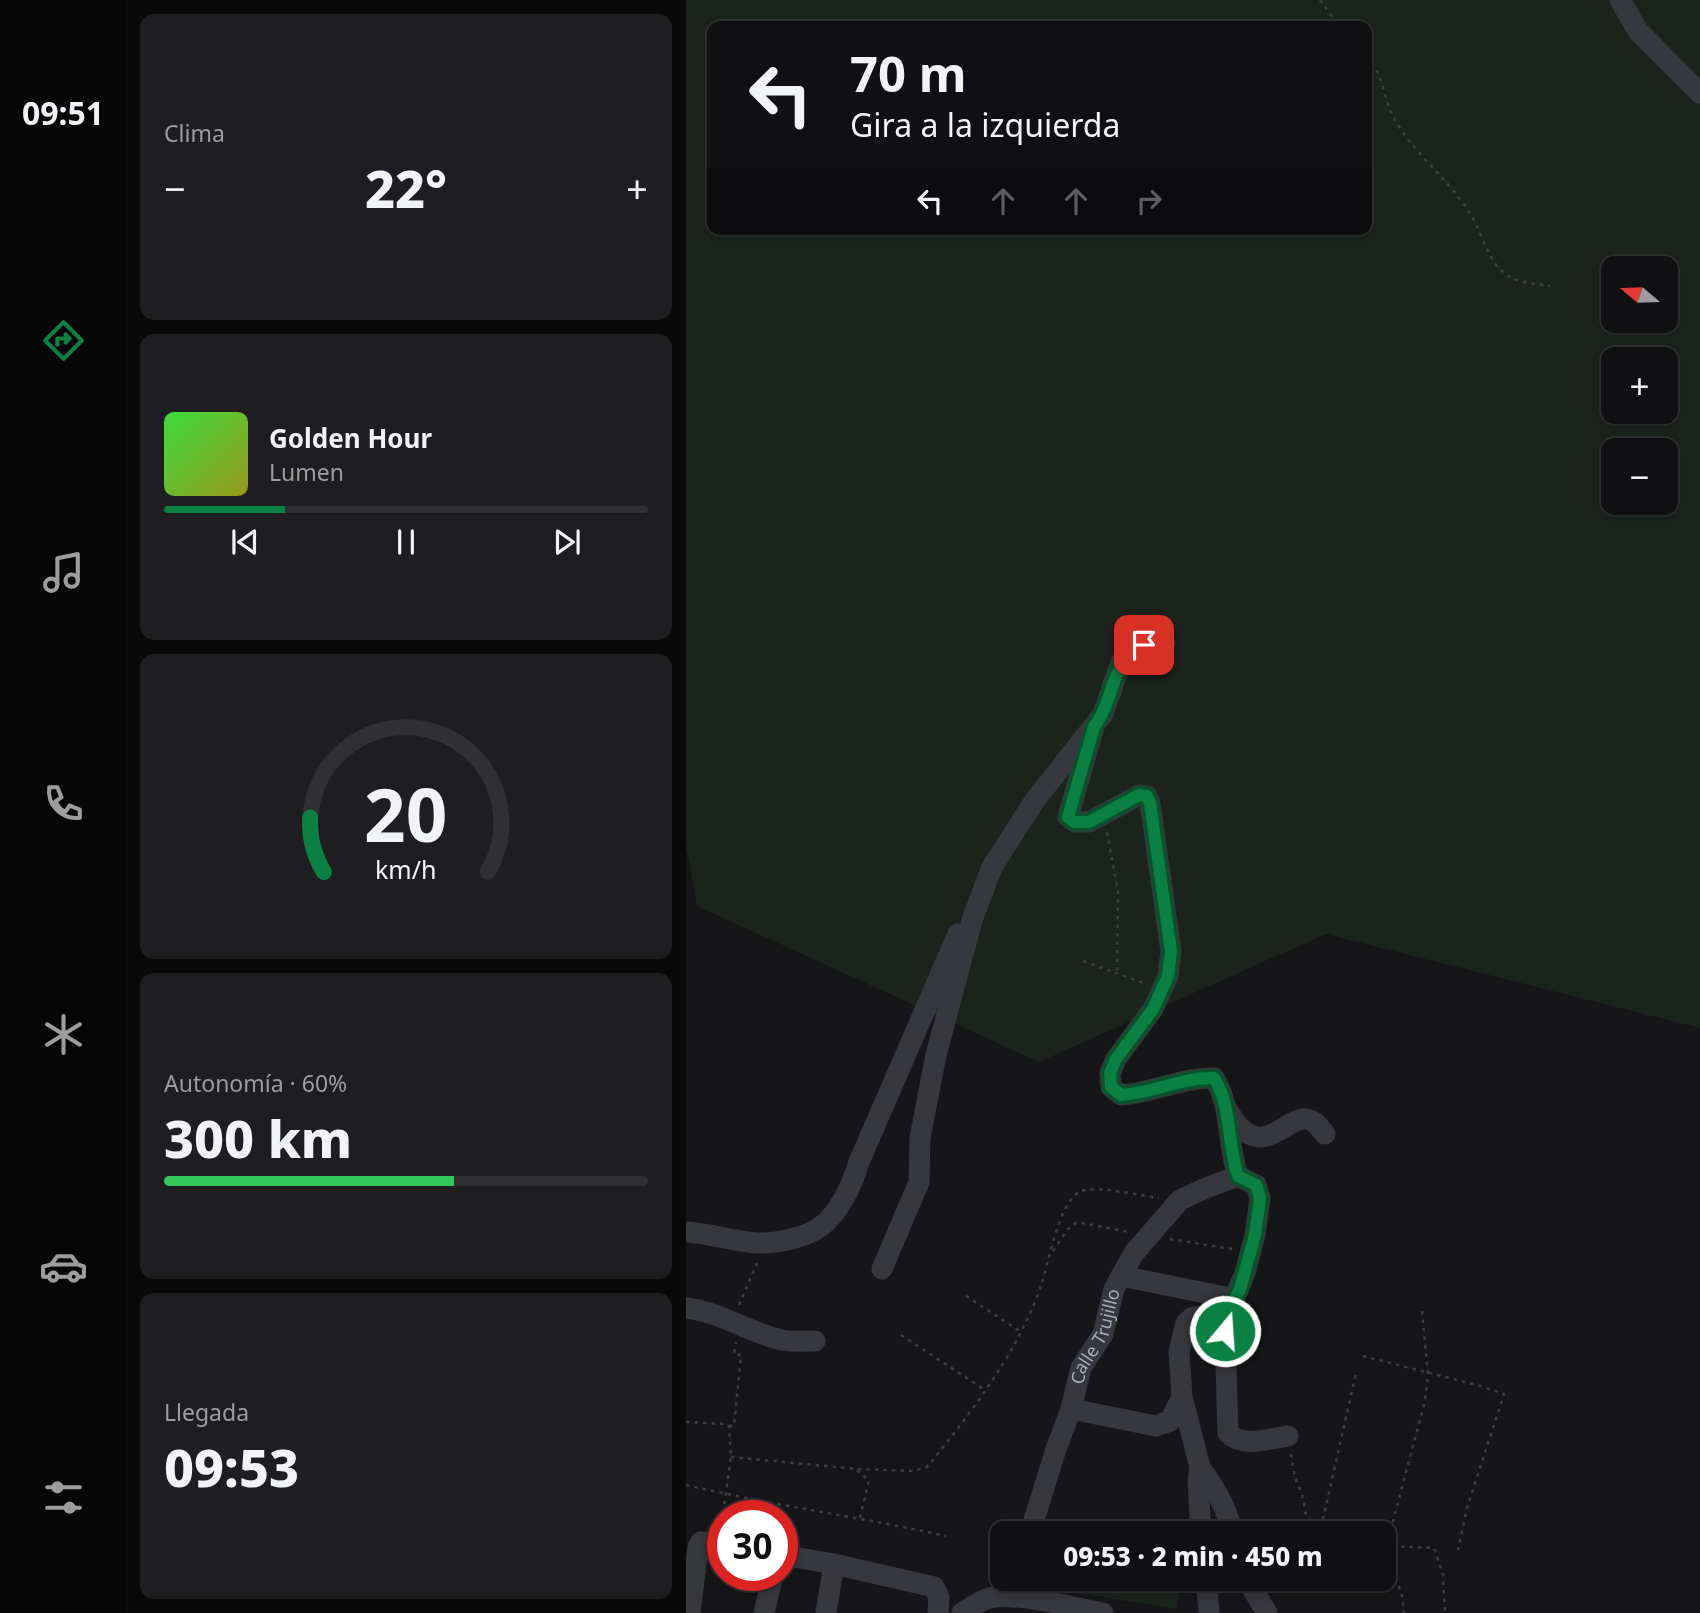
<!DOCTYPE html>
<html lang="es">
<meta charset="utf-8">
<style>
body{margin:0;font-family:"Noto Sans",sans-serif;background:#1e1e20;color:#f1f3f6;height:100vh;display:flex;flex-direction:column;font-size:26px;white-space:nowrap}
*{box-sizing:border-box;margin:0}
p{font-size:23px;color:#9c9d9f}
.icon{flex:none;width:38px;height:38px;fill:none;stroke:currentColor;stroke-width:2;stroke-linecap:round;stroke-linejoin:round}
.map{position:relative;flex:1;overflow:hidden}
.drawer{display:flex;flex-direction:column;gap:14px;padding:14px;background:#09090a;width:560px}
.drawer>*{flex:none}
.hud{position:absolute;left:21px;top:21px;width:665px;height:214px;border-radius:14px;box-shadow:0 4px 10px #0003,0 0 0 2px #303032;background:#101012;color:#f1f3f6;overflow:hidden}
.needle{width:46px;rotate:289deg}
.controls{position:absolute;left:915px;top:256px;display:grid;gap:14px}
.controls a{display:grid;place-items:center;width:77px;height:77px;border-radius:14px;background:#101012;box-shadow:0 4px 10px #0003,0 0 0 2px #303032;font-size:35px}
.speed{position:absolute;left:21px;top:1500px;display:flex;gap:14px;font-size:35px;font-weight:700;text-align:center}
.speed>*{display:grid;place-content:center;width:91px;height:91px;border-radius:50%;background:#101012;box-shadow:0 4px 10px #0003,0 0 0 2px #303032;line-height:1}
.speed .limit{border:10px solid #d22;background:#fff;color:#111}
.pin{position:absolute;display:grid;place-items:center;width:60px;height:60px;color:#fff;margin:-30px;border-radius:14px;box-shadow:0 4px 10px #0006}
.me{position:absolute;width:77px;margin:-38px;rotate:18deg;stroke-linejoin:round;filter:drop-shadow(0 0 5px #0008)}
.turn{display:flex;align-items:center;gap:24px;height:147px;padding:0 28px;font-size:32px}
.turn .icon{width:91px;height:91px;stroke-width:2.5}
.turn b{display:block;font-size:49px;line-height:60px}
.lanes{display:flex;align-items:center;height:66px;padding:0 28px;background:#0003;justify-content:center;gap:35px;direction:ltr}
.lanes .off{opacity:.35}
.big{font-size:52px;font-weight:800;line-height:1.1}
.drawer .card{flex:1;display:flex;flex-direction:column;justify-content:center;gap:10px;min-width:0;padding:0 24px;border-radius:14px;background:#1e1e20}
.drawer .dial{align-items:center;gap:0}
.dial svg{height:182px;overflow:visible;fill:none;stroke:#303032;stroke-width:7;stroke-linecap:round;text-anchor:middle}
.dial text{fill:#f1f3f6;stroke:none}
.song{display:flex;align-items:center;gap:21px}
.cover{width:84px;height:84px;border-radius:10px;background:linear-gradient(135deg,hsl(120 70% 55%),hsl(60 70% 35%))}
.played{height:7px;border-radius:4px;background:linear-gradient(90deg,#0b8043 25%,#303032 25%)}
.keys{display:flex;justify-content:space-around;direction:ltr}
.heat{display:flex;justify-content:space-between;align-items:center;font-size:38px;direction:ltr}
.charge{height:10px;border-radius:5px;background:linear-gradient(90deg,#34c759 60%,#303032 0)}
.trip{position:absolute;left:304px;top:1521px;width:406px;height:70px;border-radius:14px;background:#101012;box-shadow:0 4px 10px #0003,0 0 0 2px #303032;font-weight:800;line-height:70px;text-align:center}
main{display:flex;flex:1;min-height:0}
.dock{display:flex;flex-direction:column;width:126px;justify-content:space-around;align-items:center;background:#060607;color:#9c9d9f}
.dock .icon{width:49px;height:49px}
.dock .active{color:#0b8043}
.dock b{font-size:32px;color:#f1f3f6}
.map>svg:first-child{display:block}
.green{fill:#1c231d;fill-rule:evenodd}
.lines{fill:none;stroke-linecap:round;stroke-linejoin:round}
.path{stroke:#3d3f44;stroke-width:2.5;stroke-dasharray:3.5 5;stroke-linecap:butt}
.minor{stroke:#37383d;stroke-width:21}
.route-casing{stroke:#07532c;stroke-width:18}
.route{stroke:#0b8043;stroke-width:12}
.labels{text-anchor:middle;stroke-width:7;stroke-linejoin:round;paint-order:stroke}
.street-label{font-size:18px;fill:#a8adb8;stroke:#111113}
</style>
<main>
<nav class="dock">
<b>09:51</b>
<svg class="icon active" aria-label="directions" viewBox="0 0 24 24"><path d="M12 3l9 9-9 9-9-9zM9 14v-3h6M13 9l2 2-2 2"/></svg>
<svg class="icon" aria-label="music" viewBox="0 0 24 24"><path d="M9 18V5l10-2v13"/><circle cx="6" cy="18" r="3"/><circle cx="16" cy="16" r="3"/></svg>
<svg class="icon" aria-label="phone" viewBox="0 0 24 24"><path d="M5 4h4l2 5-3 2q2 4 5 5l2-3 5 2v4C11 20 4 13 5 4z"/></svg>
<svg class="icon" aria-label="climate" viewBox="0 0 24 24"><path d="M12 3v18M4 7l16 10M4 17L20 7"/></svg>
<svg class="icon" aria-label="car" viewBox="0 0 24 24"><path d="M5 17H2v-5l4-1 3-4h7l3 4 3 1v5h-3M9 17h6M6 11h13"/><circle cx="7" cy="17" r="2"/><circle cx="17" cy="17" r="2"/></svg>
<svg class="icon" aria-label="filters" viewBox="0 0 24 24"><path d="M4 7h16M4 17h16"/><circle cx="9" cy="7" r="2"/><circle cx="15" cy="17" r="2"/></svg>
</nav>
<section class="drawer">
<div class="card"><p>Clima</p>
<div class="heat"><a>−</a><b class="big">22°</b><a>+</a></div>
</div>
<div class="card">
<div class="song"><i class="cover"></i><div><b>Golden Hour</b><p>Lumen</p></div></div>
<div class="played"></div>
<div class="keys"><svg class="icon" aria-label="previous" viewBox="0 0 24 24"><path d="M18 5L8 12l10 7zM5 5v14"/></svg><svg class="icon" aria-label="pause" viewBox="0 0 24 24"><path d="M8 5v14M16 5v14"/></svg><svg class="icon" aria-label="next" viewBox="0 0 24 24"><path d="M6 5l10 7-10 7zM19 5v14"/></svg></div>
</div>
<div class="card dial"><svg viewBox="0 0 100 80">
<path d="M14 69A42 42 0 1 1 86 69"/>
<path d="M14 69A42 42 0 0 1 8 45" stroke="#0b8043"/>
<text x="50" y="56" font-size="32" font-weight="700">20</text>
<text x="50" y="72" font-size="11">km/h</text>
</svg></div>
<div class="card"><p>Autonomía · 60%</p><b class="big">300 km</b><div class="charge"></div></div>
<div class="card"><p>Llegada</p><b class="big">09:53</b></div>
</section>
<div class="map">
<svg width="1014" height="1613" viewBox="0 0 1014 1613">
<rect width="100%" height="100%" fill="#161618"/>
<g class="green">
<path d="M0 0H1014V1028L640 934 353 1062 11 906 0 845ZM26 26H681V229H26ZM928 268H980V320H928ZM928 359H980V411H928ZM928 450H980V502H928Z"/>
<polygon points="356,1579 356,1578 496,1579 491,1609 354,1587"/>
</g>
<g class="lines">
<g class="path">
<polyline points="634,0 653,26"/>
<path d="M681 56C698 74 697 100 709 120 728 154 762 178 783 212 797 232 800 261 822 276 833 283 851 284 864 286"/>
<polyline points="421,832 432,892 431,972"/>
<polyline points="397,961 460,984"/>
<polyline points="484,1239 546,1249"/>
<polyline points="367,1251 381,1230 391,1222 443,1232"/>
<polyline points="280,1296 335,1332"/>
<polyline points="53,1305 71,1263"/>
<polyline points="215,1335 299,1390"/>
<polyline points="677,1356 791,1385 818,1394 781,1508 772,1550"/>
<polyline points="0,1422 41,1424 43,1426 45,1457 35,1528"/>
<polyline points="43,1426 48,1426 55,1355 48,1354 50,1342"/>
<polyline points="605,1454 609,1478 616,1494 620,1515 628,1525 652,1533"/>
<path d="M45 1457 171 1469 227 1471 241 1467C285 1413 332 1352 355 1286 363 1262 372 1205 393 1192 407 1184 456 1196 473 1198"/>
<polyline points="171,1470 183,1480 174,1518"/>
<path d="M0 1485C86 1505 174 1517 260 1536"/>
<polyline points="635,1528 670,1373"/>
<polyline points="698,1546 748,1548 757,1575 759,1613"/>
<polyline points="700,1547 739,1401 742,1374 736,1311"/>
<polyline points="707,1570 716,1596 718,1613"/>
</g>
<g class="minor">
<polyline points="934,0 952,31 1014,93"/>
<path d="M408 727 382 817 389 822H403L453 795 461 796 464 803 485 951 482 976 467 1009 430 1059 424 1073 425 1087 435 1095C467 1093 497 1077 528 1078 546 1106 541 1144 552 1176L570 1185 574 1198 569 1235 559 1273 541 1315 539 1331 542 1433C557 1448 582 1439 602 1436"/>
<path d="M540 1108C545 1115 550 1125 557 1130 586 1154 606 1107 628 1122 632 1124 635 1130 639 1134"/>
<path d="M0 1232C25 1233 51 1243 76 1243 93 1243 120 1237 134 1227 153 1214 167 1183 173 1162L272 934"/>
<polyline points="196,1269 233,1182 234,1138 250,1055 286,920 306,867 349,800 417,714 435,662 446,651 458,645 479,643"/>
<polyline points="435,1276 549,1299"/>
<path d="M0 1308C34 1312 62 1332 95 1340 106 1342 118 1341 129 1341"/>
<polyline points="385,1409 470,1426 484,1421 496,1397"/>
<path d="M514 1467C529 1489 541 1506 546 1533"/>
<path id="s1" d="M344 1533 370 1449 385 1409 395 1368 417 1334 428 1289 448 1253 494 1200 520 1188 552 1176"/>
<polyline points="515,1533 512,1481 514,1467 496,1397 493,1352 500,1323 507,1317 541,1315"/>
<polyline points="96,1555 148,1564 248,1587 253,1597 252,1613"/>
<polyline points="520,1578 523,1613"/>
<polyline points="560,1578 581,1613"/>
<polyline points="4,1613 12,1547 15,1542 37,1545"/>
<polyline points="78,1613 87,1575"/>
<polyline points="140,1613 148,1564"/>
<path d="M276 1613C284 1608 292 1602 300 1599 325 1590 390 1608 417 1613"/>
</g>
</g>
<g class="lines">
<defs>
<path id="route" d="M458 645C423 661 430 698 408 727L382 817 388 822H403L453 795 461 796 464 803 485 951 482 976 467 1009 430 1059 424 1073 425 1087 435 1095C467 1093 497 1077 528 1078 546 1106 541 1144 552 1176L570 1185 574 1198 569 1235 554 1289 541 1315 539 1331"/>
</defs>
<use href="#route" class="route-casing"/>
<use href="#route" class="route"/>
</g>
<g class="labels">
<g class="street-label">
<text dy="6" stroke="none"><textPath href="#s1" startOffset="208">Calle Trujillo</textPath></text>
</g>
</g>
</svg>
<div class="controls">
<a><svg class="needle" viewBox="-14 -14 28 28"><path d="M0-13l5 13h-10z" fill="#e53935"/><path d="M0 13l5-13h-10z" fill="#9c9d9f"/></svg></a>
<a>+</a>
<a>−</a>
</div>
<div class="speed"><div class="limit">30</div></div>
<div class="pin" style="left:458px;top:645px;background:#d93025"><svg class="icon" aria-label="arrive" viewBox="0 0 24 24"><path d="M6 21V4h12l-3 4 3 4H6"/></svg></div>
<svg class="me" style="left:539px;top:1331px" viewBox="-20 -20 40 40"><circle r="17" fill="#0b8043" stroke="#fff" stroke-width="3"/><path d="M0-11L8 9 0 5-8 9z" fill="#fff"/></svg>
<div class="trip">09:53 · 2 min · 450 m</div>
<div class="hud">
<div class="turn"><svg class="icon" aria-label="left" viewBox="0 0 24 24"><path d="M17 20v-9H6M10 6l-5 5 5 5"/></svg><div><b>70 m</b>Gira a la izquierda</div></div>
<div class="lanes"><svg class="icon" aria-label="left" viewBox="0 0 24 24"><path d="M17 20v-9H6M10 6l-5 5 5 5"/></svg><svg class="icon off" aria-label="ahead" viewBox="0 0 24 24"><path d="M12 20V5M6 11l6-6 6 6"/></svg><svg class="icon off" aria-label="ahead" viewBox="0 0 24 24"><path d="M12 20V5M6 11l6-6 6 6"/></svg><svg class="icon off" aria-label="right" viewBox="0 0 24 24"><path d="M7 20v-9h11M14 6l5 5-5 5"/></svg></div>
</div>
</div>
</main>
